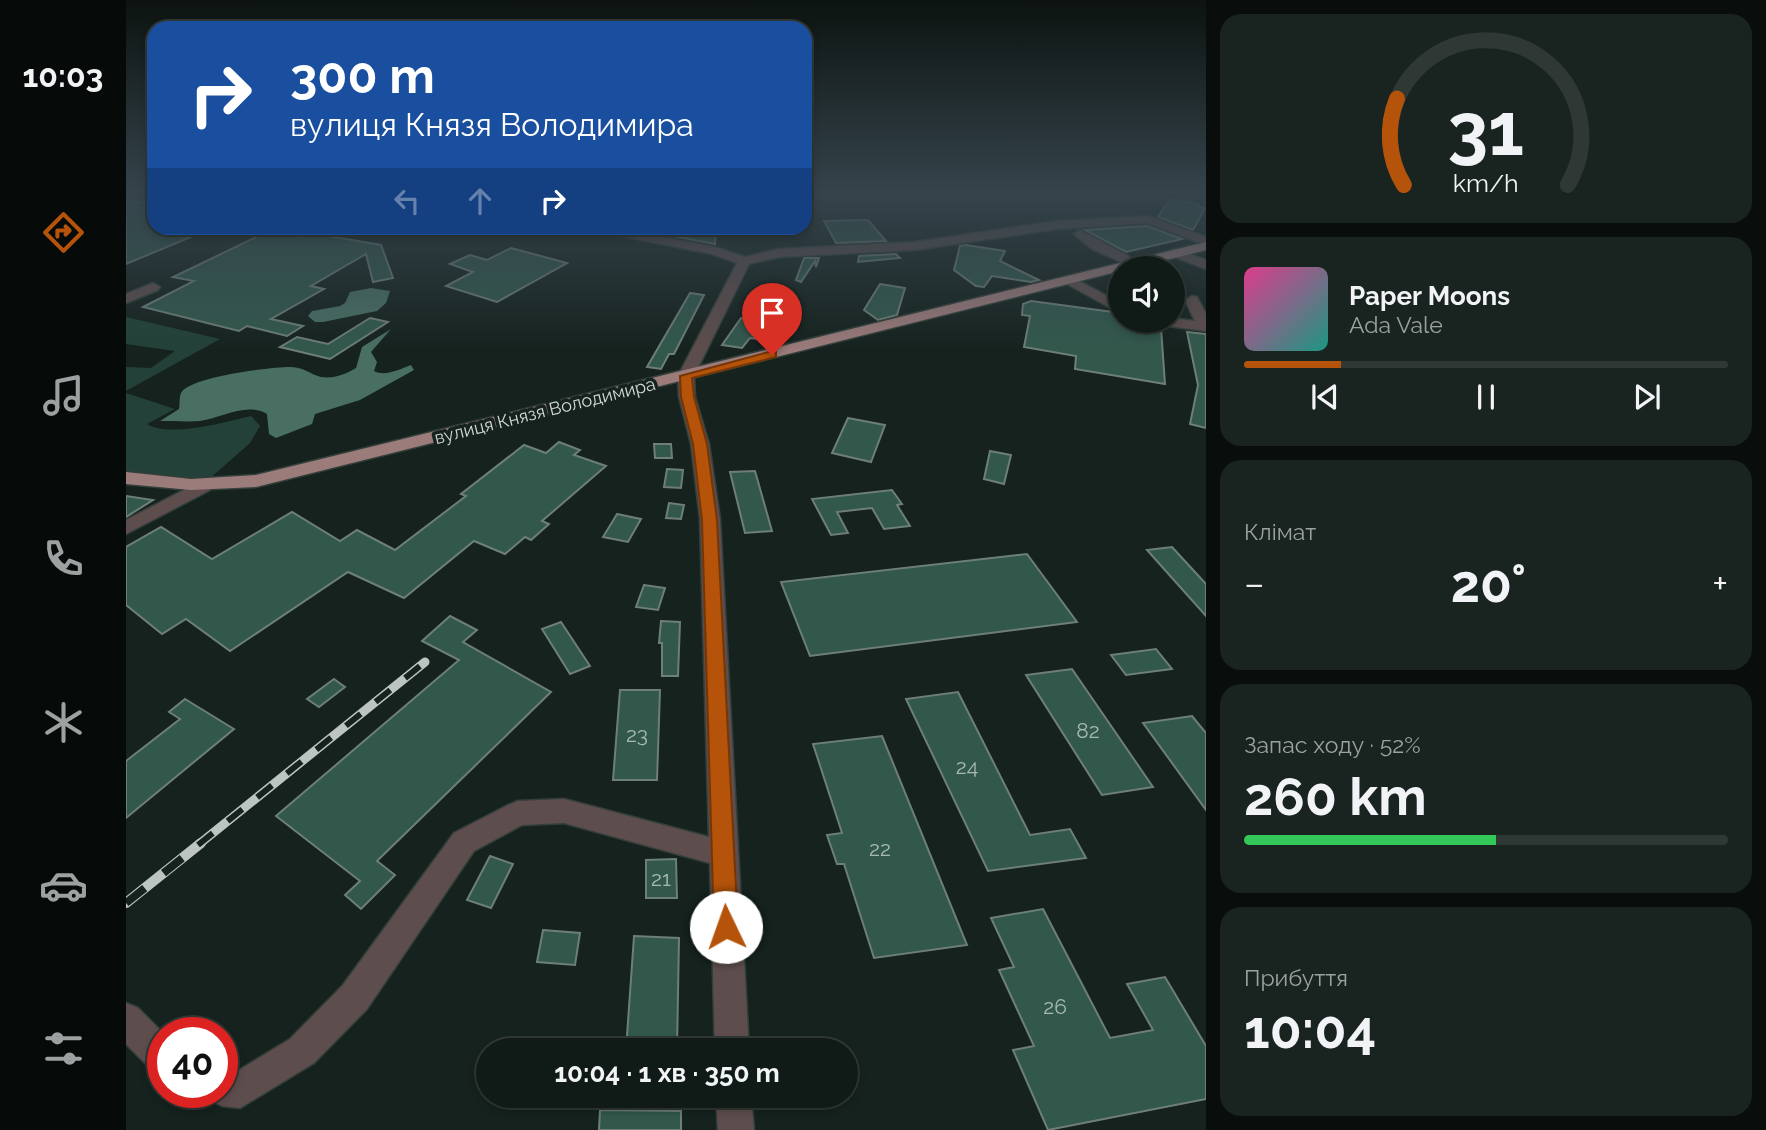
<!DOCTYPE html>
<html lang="uk">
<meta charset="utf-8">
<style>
body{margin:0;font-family:Raleway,sans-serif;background:#19231f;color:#f1f3f6;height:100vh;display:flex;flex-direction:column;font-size:26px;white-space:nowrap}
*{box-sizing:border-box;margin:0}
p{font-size:23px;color:#9ca1a1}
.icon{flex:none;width:38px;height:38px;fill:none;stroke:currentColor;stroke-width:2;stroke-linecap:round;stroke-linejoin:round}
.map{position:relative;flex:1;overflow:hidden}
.side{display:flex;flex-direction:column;gap:14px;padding:14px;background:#090e0c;width:560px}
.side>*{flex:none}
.guide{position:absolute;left:21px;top:21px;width:665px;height:214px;border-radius:21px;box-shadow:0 4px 10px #0003,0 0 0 2px #303835;background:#1a4fa0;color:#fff;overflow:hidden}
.tools{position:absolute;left:982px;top:256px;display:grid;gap:14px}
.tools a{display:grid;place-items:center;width:77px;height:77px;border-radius:50%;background:#101a16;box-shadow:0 4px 10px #0003,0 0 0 2px #303835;font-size:35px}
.speed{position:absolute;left:21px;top:1017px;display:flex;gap:14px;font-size:35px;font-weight:700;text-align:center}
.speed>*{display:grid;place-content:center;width:91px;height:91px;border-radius:50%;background:#101a16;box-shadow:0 4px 10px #0003,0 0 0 2px #303835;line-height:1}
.speed .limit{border:10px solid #d22;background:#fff;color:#111}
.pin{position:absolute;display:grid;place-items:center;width:60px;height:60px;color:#fff;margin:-72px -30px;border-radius:50% 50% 50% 0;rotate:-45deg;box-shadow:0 0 7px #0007}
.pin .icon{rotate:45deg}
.me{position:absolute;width:77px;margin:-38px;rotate:357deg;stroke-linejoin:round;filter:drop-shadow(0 0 5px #0008)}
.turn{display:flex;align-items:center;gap:24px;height:147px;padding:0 28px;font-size:32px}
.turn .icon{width:91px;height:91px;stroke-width:2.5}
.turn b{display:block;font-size:49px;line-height:60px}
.lanes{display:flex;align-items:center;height:66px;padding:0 28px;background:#0003;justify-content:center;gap:35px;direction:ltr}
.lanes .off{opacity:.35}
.big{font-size:52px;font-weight:700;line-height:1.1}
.side .tile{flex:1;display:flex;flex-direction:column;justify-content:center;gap:10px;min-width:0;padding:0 24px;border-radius:21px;background:#19231f}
.side .dial{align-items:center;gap:0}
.dial svg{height:182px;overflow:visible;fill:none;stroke:#303835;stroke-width:7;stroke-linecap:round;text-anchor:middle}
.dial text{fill:#f1f3f6;stroke:none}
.song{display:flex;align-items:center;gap:21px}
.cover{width:84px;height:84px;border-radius:10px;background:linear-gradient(135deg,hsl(330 70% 55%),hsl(170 70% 35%))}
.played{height:7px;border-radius:4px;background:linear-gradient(90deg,#b45309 20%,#303835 20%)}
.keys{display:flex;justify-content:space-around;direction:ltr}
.heat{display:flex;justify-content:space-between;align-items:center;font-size:38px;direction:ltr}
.charge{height:10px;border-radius:5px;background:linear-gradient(90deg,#34c759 52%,#303835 0)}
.trip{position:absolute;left:350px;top:1038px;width:382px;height:70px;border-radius:35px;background:#101a16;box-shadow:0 4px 10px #0003,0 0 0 2px #303835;font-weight:700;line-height:70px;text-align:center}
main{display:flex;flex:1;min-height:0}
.tabs{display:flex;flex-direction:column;width:126px;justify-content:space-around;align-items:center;background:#060a09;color:#9ca1a1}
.tabs .icon{width:49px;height:49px}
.tabs .selected{color:#b45309}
.tabs b{font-size:32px;color:#f1f3f6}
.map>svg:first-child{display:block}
.green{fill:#234138}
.water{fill:#496f63}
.building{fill:#32584c;stroke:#6e7e78;stroke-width:2}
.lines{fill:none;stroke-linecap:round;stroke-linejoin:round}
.minor-casing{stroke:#333f3b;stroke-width:3}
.major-casing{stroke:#333f3b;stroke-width:3}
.minor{fill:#5e4d4d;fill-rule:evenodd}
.major{fill:#9c7b7b;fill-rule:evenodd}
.rail-far1-casing{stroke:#bcc5c2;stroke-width:9}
.rail-casing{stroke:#bcc5c2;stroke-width:10}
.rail-far1{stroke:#15221e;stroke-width:6;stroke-dasharray:19;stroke-linecap:butt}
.rail{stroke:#15221e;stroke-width:8;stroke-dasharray:24;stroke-linecap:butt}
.route{fill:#b45309;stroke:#753606;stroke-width:2}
.labels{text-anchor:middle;stroke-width:7;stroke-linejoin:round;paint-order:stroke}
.far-street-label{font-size:18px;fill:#d0d8d5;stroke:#15221e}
.near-number-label{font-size:21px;fill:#a8b8b3}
</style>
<main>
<nav class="tabs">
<b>10:03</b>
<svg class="icon selected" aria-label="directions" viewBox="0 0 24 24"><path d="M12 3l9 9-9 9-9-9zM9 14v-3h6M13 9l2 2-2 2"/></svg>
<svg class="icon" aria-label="music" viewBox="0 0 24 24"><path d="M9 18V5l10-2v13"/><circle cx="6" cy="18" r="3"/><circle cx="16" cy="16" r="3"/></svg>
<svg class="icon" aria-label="phone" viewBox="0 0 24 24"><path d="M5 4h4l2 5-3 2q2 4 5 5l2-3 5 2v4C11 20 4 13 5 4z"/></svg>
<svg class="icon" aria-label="climate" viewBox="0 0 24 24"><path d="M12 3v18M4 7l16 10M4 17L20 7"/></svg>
<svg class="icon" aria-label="car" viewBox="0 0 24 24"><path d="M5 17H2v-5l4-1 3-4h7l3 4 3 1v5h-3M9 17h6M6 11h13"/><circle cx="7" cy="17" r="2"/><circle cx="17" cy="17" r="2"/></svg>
<svg class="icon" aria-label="filters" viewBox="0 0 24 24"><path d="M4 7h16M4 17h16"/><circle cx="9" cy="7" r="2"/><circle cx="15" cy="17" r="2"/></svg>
</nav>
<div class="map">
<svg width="1080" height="1130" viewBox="0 0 1080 1130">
<rect width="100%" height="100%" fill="#15221e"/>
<g class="green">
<polygon points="0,317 94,339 0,391 0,367 25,368 49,351 0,344"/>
<path d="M0 393 49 409 21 424C42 438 100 422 125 416L134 426 124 443 82 480 0 471Z"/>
</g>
<g class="water">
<polygon points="245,288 264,291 260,303 251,311 197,322 189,322 182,316 186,311 214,306 219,303 224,292"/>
<path d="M265 329 245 352 251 362 248 371C259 377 274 369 285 365L288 370 234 400 189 414 186 424 150 438 143 434 141 414C120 402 96 418 74 421 61 422 48 421 34 421L53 409C54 404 53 397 55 393 63 377 145 367 164 367 175 367 180 371 189 375 202 381 219 375 230 368L236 347Z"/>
</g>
<g class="building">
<polygon points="0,199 28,205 28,228 72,234 0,264"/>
<polygon points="1044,199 1073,204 1072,207 1079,208 1067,230 1032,217"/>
<polygon points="742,220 760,241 710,243 698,221"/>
<polygon points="1021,226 1056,239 1000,252 959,230"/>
<polygon points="505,228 562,228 590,232 589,244"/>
<polygon points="145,230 176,237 185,233 255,245 267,278 247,282 240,254 185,286 198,289 145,319 177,326 161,336 121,326 113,331 17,307 68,281 47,277"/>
<polygon points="840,245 879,251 874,261 913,280 905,282 866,276 858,287 850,286 828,270 834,246"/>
<polygon points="385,248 441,263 371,302 320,286 347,272 324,264 344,255 361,260"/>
<polygon points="770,254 774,258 732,262 733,256"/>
<polygon points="678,258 693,258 690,267 689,261 675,282 670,280"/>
<polygon points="754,284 779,288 771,315 752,320 738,310"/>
<polygon points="564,293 578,295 548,354 543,354 535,369 521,367"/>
<polygon points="644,301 660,304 643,331 635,329 632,339 624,338 616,348 596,345 615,318 631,320"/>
<polygon points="905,301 987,312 993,315 994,323 1035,328 1039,384 949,369 950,356 898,347 904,316 896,315 897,304"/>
<polygon points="244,318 262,322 204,359 154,347 171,337 202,344"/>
<polygon points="1061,332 1080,334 1080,428 1064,424 1072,385"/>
<polygon points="722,418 759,425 745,462 706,453"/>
<polygon points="433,442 454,450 448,455 480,466 416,521 423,524 405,540 399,537 379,554 348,541 278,598 222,572 104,651 60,619 36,634 0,605 0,547 35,527 86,559 166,512 214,541 231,530 269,550 340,496 335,494 398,445 420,453"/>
<polygon points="528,444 545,444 546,458 529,458"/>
<polygon points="864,451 885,455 878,484 858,479"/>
<polygon points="541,469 557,470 555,488 538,487"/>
<polygon points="629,471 646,531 619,533 604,472"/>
<polygon points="766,490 776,504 771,505 784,526 758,529 746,508 711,512 722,533 705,535 686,499"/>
<polygon points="0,496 27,500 0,517"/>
<polygon points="543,503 558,505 555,519 540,518"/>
<polygon points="491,514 515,519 502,542 477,537"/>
<polygon points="1046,547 1080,584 1080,616 1021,550"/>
<polygon points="901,554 951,622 684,656 655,582"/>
<polygon points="518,585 539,588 532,610 510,607"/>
<polygon points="324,616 351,630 337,642 425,692 251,861 269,875 235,909 219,895 234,881 150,816 333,660 296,641"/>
<polygon points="535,621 554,622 552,676 536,676 536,643 533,643"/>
<polygon points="435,622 464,666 444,674 416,629"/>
<polygon points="1030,649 1046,669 1000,675 985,655"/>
<polygon points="946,669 1027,787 976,795 900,675"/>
<polygon points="208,679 219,687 193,707 181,699"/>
<polygon points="494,690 534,690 531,780 487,780"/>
<polygon points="832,692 904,835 944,829 960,858 862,871 780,699"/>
<polygon points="59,699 108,729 0,818 0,761 54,719 43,712"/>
<polygon points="1066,716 1080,733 1080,810 1017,723"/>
<polygon points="756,736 841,945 748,958 718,864 711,864 701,835 716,833 687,744"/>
<polygon points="364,856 387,864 365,908 341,900"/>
<polygon points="550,859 551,898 520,898 520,860"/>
<polygon points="917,909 984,1038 1027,1030 1001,984 1039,977 1080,1046 1080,1099 922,1130 887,1050 908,1046 873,970 888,967 865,918"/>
<polygon points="417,930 454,933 449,965 411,962"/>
<polygon points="508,936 553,938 551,1050 500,1050"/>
<polygon points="474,1110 555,1111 555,1130 473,1130"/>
</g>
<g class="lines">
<defs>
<g id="minor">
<polygon points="1022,216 1080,237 1080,245 1021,223 931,229 789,250 653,257 623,264 568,376 569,397 583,444 594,519 623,1050 589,1050 584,863 438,823 396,825 348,851 241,1009 188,1063 114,1108 96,1106 84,1100 80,1092 96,1092 96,1070 110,1072 164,1039 217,985 328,833 382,805 392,801 438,799 583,837 574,519 565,444 553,397 552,376 611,263 586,254 471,231 469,228 490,228 589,247 619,257 653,249 789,242 931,221"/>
<polygon points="954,230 1015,263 1009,267 1004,266 966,249 948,234"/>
<polygon points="1050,249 1080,260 1080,269 1046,256 1046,250"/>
<polygon points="944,276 994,303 994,313 939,283 937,280"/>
<polygon points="27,283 34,287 32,290 0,303 0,294"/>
<polygon points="1066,296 1071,297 1080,314 1080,331 1026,324 1019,320 1046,318 1069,321 1059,300"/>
<polygon points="77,480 86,486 84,490 0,534 0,520"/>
<polygon points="0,1003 12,1008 37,1033 37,1074 25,1069 0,1044"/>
<polygon points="590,1096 625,1096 628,1130 592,1130"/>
</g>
<polygon id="major" points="1080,242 1080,250 1008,268 994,268 994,271 130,487 65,490 0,484 0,472 65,479 130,475"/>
</defs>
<use href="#minor" class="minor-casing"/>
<use href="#major" class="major-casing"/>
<use href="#minor" class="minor"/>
<use href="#major" class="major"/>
<defs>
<polyline id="rail-far1" points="72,845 299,662"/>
<polyline id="rail" points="0,903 75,843"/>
</defs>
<use href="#rail-far1" class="rail-far1-casing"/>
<use href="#rail" class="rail-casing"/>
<use href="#rail-far1" class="rail-far1"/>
<use href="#rail" class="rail"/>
</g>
<linearGradient id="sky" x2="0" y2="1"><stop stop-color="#0c1310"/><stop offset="0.55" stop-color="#35444c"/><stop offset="1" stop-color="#35444c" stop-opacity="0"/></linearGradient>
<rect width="1080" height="351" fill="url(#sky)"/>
<polygon class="route" points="646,351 650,352 650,357 566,378 568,397 581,444 591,520 612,927 608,935 600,938 592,935 588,927 576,520 567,444 555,397 554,376"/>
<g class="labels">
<g class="far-street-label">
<text transform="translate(419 411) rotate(-14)" y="6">вулиця Князя Володимира</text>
</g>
<g class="near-number-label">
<text x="962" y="738">82</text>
<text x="511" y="742">23</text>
<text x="841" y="774">24</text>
<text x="754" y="856">22</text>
<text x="535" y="886">21</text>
<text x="929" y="1014">26</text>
</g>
</g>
</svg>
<div class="tools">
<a><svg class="icon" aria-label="sound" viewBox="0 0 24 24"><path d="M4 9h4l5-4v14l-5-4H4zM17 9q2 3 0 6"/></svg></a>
</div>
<div class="speed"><div class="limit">40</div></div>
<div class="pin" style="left:646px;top:355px;background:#d93025"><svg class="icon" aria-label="arrive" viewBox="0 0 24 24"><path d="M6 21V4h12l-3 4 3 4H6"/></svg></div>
<svg class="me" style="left:600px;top:927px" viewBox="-20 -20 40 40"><circle r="19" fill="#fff"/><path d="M0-13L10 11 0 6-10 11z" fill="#b45309"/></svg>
<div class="trip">10:04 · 1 хв · 350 m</div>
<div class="guide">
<div class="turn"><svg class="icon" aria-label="right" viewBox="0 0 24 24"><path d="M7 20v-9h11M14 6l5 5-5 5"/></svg><div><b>300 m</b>вулиця Князя Володимира</div></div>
<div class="lanes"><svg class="icon off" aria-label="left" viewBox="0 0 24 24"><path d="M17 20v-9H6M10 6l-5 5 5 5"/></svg><svg class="icon off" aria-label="ahead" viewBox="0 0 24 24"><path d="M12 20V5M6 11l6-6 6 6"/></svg><svg class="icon" aria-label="right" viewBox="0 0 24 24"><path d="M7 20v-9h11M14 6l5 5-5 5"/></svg></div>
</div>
</div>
<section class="side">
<div class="tile dial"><svg viewBox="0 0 100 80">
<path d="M14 69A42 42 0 1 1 86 69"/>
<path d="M14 69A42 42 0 0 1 11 31" stroke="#b45309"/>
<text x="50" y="56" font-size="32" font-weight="700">31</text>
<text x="50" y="72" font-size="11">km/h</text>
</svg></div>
<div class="tile">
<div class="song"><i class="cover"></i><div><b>Paper Moons</b><p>Ada Vale</p></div></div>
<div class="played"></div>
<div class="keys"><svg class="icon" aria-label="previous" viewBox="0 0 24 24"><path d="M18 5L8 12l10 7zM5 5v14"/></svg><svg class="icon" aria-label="pause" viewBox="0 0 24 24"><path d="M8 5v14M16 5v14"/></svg><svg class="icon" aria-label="next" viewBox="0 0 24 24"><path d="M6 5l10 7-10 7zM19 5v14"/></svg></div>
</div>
<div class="tile"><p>Клімат</p>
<div class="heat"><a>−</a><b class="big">20°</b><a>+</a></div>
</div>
<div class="tile"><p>Запас ходу · 52%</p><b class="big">260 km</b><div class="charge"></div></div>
<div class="tile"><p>Прибуття</p><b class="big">10:04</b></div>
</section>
</main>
